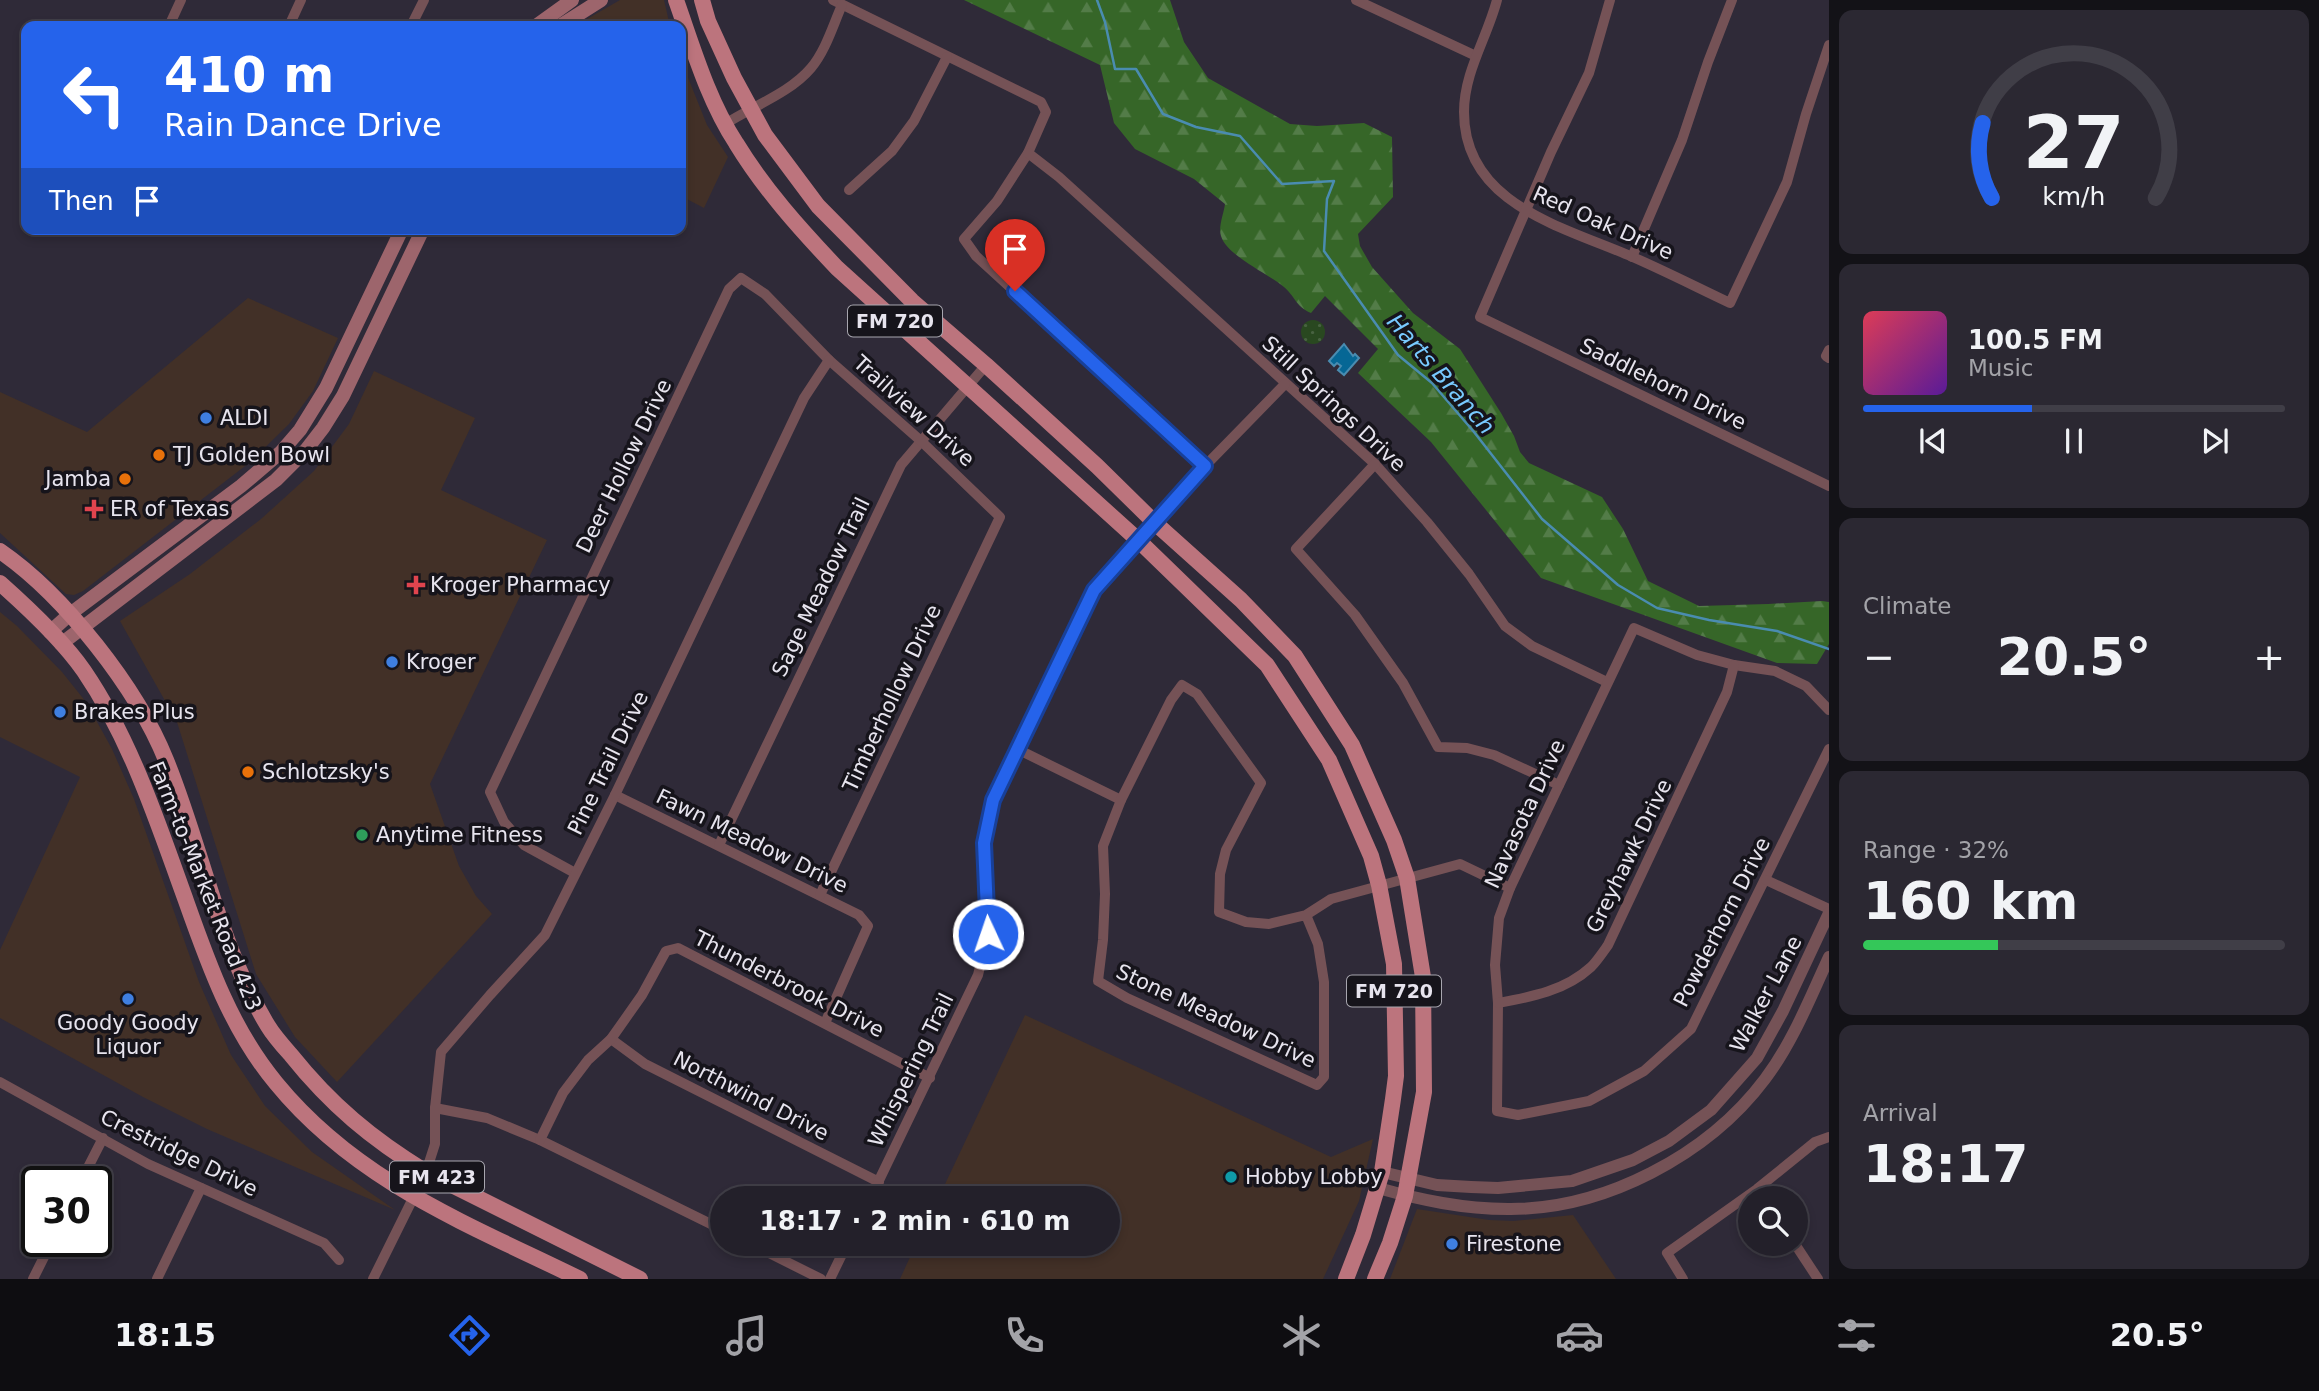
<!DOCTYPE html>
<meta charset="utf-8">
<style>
body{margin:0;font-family:"DejaVu Sans",sans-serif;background:#2b2832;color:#f1f3f6;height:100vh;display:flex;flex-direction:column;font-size:26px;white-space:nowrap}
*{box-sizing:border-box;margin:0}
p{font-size:23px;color:#a3a3a8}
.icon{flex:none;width:38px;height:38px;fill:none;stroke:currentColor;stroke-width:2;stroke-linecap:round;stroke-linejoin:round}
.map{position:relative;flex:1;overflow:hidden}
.details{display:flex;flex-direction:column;gap:10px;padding:10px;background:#131217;width:490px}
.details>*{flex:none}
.guide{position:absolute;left:21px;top:21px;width:665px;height:214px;border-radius:14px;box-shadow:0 4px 10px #0003,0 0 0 2px #403e47;background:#2563eb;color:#fff;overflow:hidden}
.controls{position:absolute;left:1738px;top:1186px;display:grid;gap:14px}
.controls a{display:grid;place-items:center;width:70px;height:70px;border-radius:50%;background:#23202a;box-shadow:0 4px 10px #0003,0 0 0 2px #403e47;font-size:35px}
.speed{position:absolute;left:21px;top:1166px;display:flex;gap:14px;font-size:35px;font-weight:700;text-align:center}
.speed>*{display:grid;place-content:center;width:91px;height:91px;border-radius:50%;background:#23202a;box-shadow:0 4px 10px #0003,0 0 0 2px #403e47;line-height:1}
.speed .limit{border:4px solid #111;border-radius:10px;background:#fff;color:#111}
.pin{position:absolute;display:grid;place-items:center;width:60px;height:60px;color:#fff;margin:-72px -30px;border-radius:50% 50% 50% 0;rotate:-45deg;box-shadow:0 0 7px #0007}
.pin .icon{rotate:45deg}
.me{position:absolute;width:77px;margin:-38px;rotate:357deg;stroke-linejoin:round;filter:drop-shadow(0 0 5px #0008)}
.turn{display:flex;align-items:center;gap:24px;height:147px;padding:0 28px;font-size:32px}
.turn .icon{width:91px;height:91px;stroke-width:2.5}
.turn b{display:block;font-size:49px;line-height:60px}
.then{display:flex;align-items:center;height:66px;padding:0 28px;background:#0003;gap:14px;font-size:26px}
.big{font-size:52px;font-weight:800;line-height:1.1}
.details .widget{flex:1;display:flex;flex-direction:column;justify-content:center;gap:10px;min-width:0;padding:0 24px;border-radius:14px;background:#2b2832}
.details .dial{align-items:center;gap:0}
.dial svg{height:182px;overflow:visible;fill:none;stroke:#403e47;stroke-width:7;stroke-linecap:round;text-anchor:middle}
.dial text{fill:#f1f3f6;stroke:none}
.song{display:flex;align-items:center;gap:21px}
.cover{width:84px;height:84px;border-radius:10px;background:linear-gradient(135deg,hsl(350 70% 55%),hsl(270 70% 35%))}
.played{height:7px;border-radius:4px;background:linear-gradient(90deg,#2563eb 40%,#403e47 40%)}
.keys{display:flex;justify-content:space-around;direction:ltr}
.heat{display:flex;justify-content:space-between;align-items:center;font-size:38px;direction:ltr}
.charge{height:10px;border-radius:5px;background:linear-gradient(90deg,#34c759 32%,#403e47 0)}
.trip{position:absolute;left:710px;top:1186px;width:410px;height:70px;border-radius:35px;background:#23202a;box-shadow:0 4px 10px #0003,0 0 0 2px #403e47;font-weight:800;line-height:70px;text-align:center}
.menu{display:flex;height:112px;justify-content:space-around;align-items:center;background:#0e0d11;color:#a3a3a8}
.menu .icon{width:49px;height:49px}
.menu .selected{color:#2563eb}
.menu b{font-size:32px;color:#f1f3f6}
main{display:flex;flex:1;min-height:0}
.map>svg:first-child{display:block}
.commercial{fill:#423027}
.forest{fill:url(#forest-firs)}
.park{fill:url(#park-dots)}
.water{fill:#066795;stroke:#4a8cb0;stroke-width:2}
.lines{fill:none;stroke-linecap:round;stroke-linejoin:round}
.stream{stroke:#4a8cb0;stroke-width:2.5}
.minor{stroke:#755256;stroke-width:10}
.tertiary{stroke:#755256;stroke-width:12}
.secondary{stroke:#9d656c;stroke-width:14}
.primary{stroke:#bc747d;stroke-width:16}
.route-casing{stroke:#184099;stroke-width:18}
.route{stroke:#2563eb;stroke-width:12}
.shop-dot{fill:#3f7fe0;stroke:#16141b;stroke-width:2.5}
.food-dot{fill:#e8710a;stroke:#16141b;stroke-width:2.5}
.health-dot{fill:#e0444e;stroke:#16141b;stroke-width:2.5}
.leisure-dot{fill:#2e9e5b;stroke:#16141b;stroke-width:2.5}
.culture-dot{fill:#0f9aa8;stroke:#16141b;stroke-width:2.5}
.labels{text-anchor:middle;stroke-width:7;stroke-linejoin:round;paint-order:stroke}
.shield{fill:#16141b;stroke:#a8a6af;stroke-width:2}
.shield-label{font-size:19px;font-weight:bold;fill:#e7e4ee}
.street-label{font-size:21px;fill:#e7e4ee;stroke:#16141b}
.poi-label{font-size:21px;fill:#e7e4ee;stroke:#16141b;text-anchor:start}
.water-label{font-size:23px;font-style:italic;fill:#78caff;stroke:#16141b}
</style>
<main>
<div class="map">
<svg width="1829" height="1279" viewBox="0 0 1829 1279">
<defs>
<pattern id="forest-firs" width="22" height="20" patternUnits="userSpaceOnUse" patternTransform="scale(1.75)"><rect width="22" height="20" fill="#366628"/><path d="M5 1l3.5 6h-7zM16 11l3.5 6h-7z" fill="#537c48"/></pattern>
<pattern id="park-dots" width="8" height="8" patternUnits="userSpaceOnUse" patternTransform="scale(1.75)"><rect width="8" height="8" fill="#294820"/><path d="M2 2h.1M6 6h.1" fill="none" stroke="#486241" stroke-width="1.8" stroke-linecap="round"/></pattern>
</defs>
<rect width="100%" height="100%" fill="#2f2a38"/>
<g class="commercial">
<polygon points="620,0 664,0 670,26 575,26"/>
<polygon points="681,60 707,125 728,157 704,208 681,196"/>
<polygon points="248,298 338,338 313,391 289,424 249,463 83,591 74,595 66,594 0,533 0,392 87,432"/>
<polygon points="374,371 475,418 441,490 547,540 430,784 459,866 476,896 492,914 337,1082 295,1037 256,974 177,722 120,621 190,574 261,519 314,471 349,424"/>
<polygon points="0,612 17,626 62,672 86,702 112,749 134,799 199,982 231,1055 265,1106 312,1152 395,1210 207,1129 143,1097 0,1018 0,950 80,777 0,737"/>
<polygon points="1025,1015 1331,1157 1373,1139 1359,1201 1323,1279 900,1279 916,1244 1108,1244 1108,1199 938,1199"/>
<polygon points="1417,1209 1489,1220 1513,1221 1573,1215 1616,1279 1390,1279"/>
</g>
<path class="forest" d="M964 0H1170L1184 42 1208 78 1290 124 1317 126 1364 123 1392 137 1393 197 1358 234 1360 246 1372 267 1413 313 1460 349 1501 413 1514 436 1520 452 1529 463 1602 497 1623 529 1648 581 1699 606 1768 604 1822 601 1829 602V644L1817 664 1777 663 1541 578 1431 442 1358 373 1378 349 1325 296 1311 313C1295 306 1295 296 1284 287 1269 274 1227 256 1221 236 1218 227 1224 213 1225 204L1194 179 1135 149 1114 123 1100 65Z"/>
<circle class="park" cx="1313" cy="332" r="12"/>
<polygon class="water" points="1344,344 1353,356 1355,354 1359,358 1344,375 1338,370 1341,366 1337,363 1334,366 1329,361"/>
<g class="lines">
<polyline class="stream" points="1097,0 1105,22 1115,69 1136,69 1163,114 1196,127 1240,136 1282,184 1334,181 1327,199 1324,251 1398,355 1432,383 1474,432 1542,519 1618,585 1657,608 1709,620 1777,631 1829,649"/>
<g class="minor">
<polyline points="833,0 1041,102 1046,112 1028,153 997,201 964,239 976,256 1205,466"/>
<polyline points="1356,0 1476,56"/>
<path d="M1497 0C1487 38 1464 72 1464 112 1464 203 1560 226 1628 255 1663 270 1696 287 1730 303L1787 182 1806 114 1829 45"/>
<polyline points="1610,0 1589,73 1551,152 1480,317 1829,486"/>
<polyline points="169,26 181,0"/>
<polyline points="289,26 301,0"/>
<polyline points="411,26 424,0"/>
<path d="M725 124C753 106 790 93 811 68 826 50 833 25 842 5"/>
<polyline points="1028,153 1059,177 1375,464 1427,522 1469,574 1505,626 1532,646 1607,682"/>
<polyline points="849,190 892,151 914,121 947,57"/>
<polyline points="1632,257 1682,140 1708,62 1732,0"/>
<polyline points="1829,350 1826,356 1829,358"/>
<polyline points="1375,464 1296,549 1355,615 1403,683 1438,747 1467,748 1494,755 1559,785"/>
<polyline points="1829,710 1806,686 1775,671 1734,665 1697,655 1634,628 1510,888 1499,918 1495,965 1498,1003 1497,1111 1518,1115 1589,1101 1644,1071 1691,1029 1829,749"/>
<polyline points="1017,749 1121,800"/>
<polyline points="615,795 859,915 868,926 825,1023"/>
<polyline points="719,845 901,465 986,365"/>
<polyline points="575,873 524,845 504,822 490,792 729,289 741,278 765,294 829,360 921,441 1000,517 820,895"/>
<polyline points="1766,880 1829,909"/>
<polyline points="1306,915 1318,944 1324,982 1324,1077 1317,1085 1127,998 1098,981 1103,940 1105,894 1103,846 1121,800 1171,700 1182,685 1197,694 1261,783 1226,850 1220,874 1219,912 1246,922 1269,924 1306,915 1331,899 1460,864 1510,888"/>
<path d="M1498 1003C1531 997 1565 991 1591 967 1597 961 1603 952 1608 945L1727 692 1734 665"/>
<polyline points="611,1039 645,1064 879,1182"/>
<polyline points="0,1082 148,1164 324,1243 339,1260"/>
<polyline points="435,1108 487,1118 540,1140 723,1230"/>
<polyline points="540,1140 563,1093 588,1060 611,1039 642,995 666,951 678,948 930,1078"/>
<polyline points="81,1181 103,1138"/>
<polyline points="870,1199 978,975 988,934 984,843 993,800 1094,590 1205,466 1285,384"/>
<polyline points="751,1244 821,1279"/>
<polyline points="1795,1244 1818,1279"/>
<polyline points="33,1279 52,1241"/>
<polyline points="157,1279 201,1188"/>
<polyline points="373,1279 426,1172 435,1144 435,1108 441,1052 490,995 545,935 615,795 804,398 829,360"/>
<polyline points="830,1279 847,1244"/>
<polyline points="1683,1279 1667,1253 1757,1189 1815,1142 1829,1137"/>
</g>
<g class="tertiary">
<polyline points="1382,1172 1437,1185 1471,1187 1498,1188 1572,1181 1633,1160 1669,1141 1711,1110 1757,1058 1783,1011 1829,913"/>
<path d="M1378 1188C1421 1200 1463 1209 1508 1209 1604 1210 1708 1155 1765 1079 1793 1042 1810 998 1829 957"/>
</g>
<g class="secondary">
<polyline points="536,26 572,0"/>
<polyline points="560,26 601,0"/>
<polyline points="50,632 70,614 241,486 281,452 300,430 326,388 402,229"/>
<polyline points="61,644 276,480 306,450 323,428 343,396 423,229"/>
</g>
<g class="primary">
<path d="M676 0C693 48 708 100 736 143 764 189 800 229 837 268L1138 540 1267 665 1329 760 1371 856 1379 885 1394 964 1396 1076 1393 1099 1382 1172 1363 1235 1346 1279"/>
<polyline points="702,0 708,21 734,78 765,135 818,206 912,301 986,365 1097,466 1154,522 1241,600 1295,656 1352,745 1394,840 1407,878 1423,977 1424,1092 1405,1196 1390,1243 1375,1279"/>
<path d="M0 551C64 595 137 688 166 760 202 848 218 944 268 1026 274 1036 283 1046 291 1055 331 1105 372 1139 426 1172L640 1279"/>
<path d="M0 583C27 607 64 642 84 671 131 740 157 821 185 898 208 963 231 1029 276 1083 357 1182 468 1224 580 1279"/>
</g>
</g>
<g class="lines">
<defs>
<polyline id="route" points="988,934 984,843 993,800 1094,590 1205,466 1015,291"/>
</defs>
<use href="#route" class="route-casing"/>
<use href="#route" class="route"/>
</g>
<g class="shop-dot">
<circle cx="206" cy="418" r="7"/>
<circle cx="392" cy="662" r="7"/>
<circle cx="60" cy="712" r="7"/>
<circle cx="128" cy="999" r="7"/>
<circle cx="1452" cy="1244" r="7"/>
</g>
<g class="food-dot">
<circle cx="159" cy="455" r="7"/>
<circle cx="125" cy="479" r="7"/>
<circle cx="248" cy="772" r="7"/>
</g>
<g class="health-dot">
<path d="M90.5 498.5h7v7h7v7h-7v7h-7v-7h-7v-7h7z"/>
<path d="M412.5 574.5h7v7h7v7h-7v7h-7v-7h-7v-7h7z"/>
</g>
<circle class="leisure-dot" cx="362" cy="835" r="7"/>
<circle class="culture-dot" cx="1231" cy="1177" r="7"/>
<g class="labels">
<g class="shield">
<rect x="848" y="305.5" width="94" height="31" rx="5"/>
<rect x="1347" y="975.5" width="94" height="31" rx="5"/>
<rect x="390" y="1161.5" width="94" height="31" rx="5"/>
</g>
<g class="shield-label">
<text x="895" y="328">FM 720</text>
<text x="1394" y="998">FM 720</text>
<text x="437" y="1184">FM 423</text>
</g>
<g class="street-label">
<text transform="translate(1603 223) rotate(24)" y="7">Red Oak Drive</text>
<text transform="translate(1663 384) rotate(26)" y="7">Saddlehorn Drive</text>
<text transform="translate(1334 404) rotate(43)" y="7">Still Springs Drive</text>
<text transform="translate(914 411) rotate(42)" y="7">Trailview Drive</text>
<text transform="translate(624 466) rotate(-64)" y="7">Deer Hollow Drive</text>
<text transform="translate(821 587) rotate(-64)" y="7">Sage Meadow Trail</text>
<text transform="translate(892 698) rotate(-65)" y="7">Timberhollow Drive</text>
<text transform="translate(608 763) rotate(-64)" y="7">Pine Trail Drive</text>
<text transform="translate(1525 814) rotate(-65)" y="7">Navasota Drive</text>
<text transform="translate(752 841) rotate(26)" y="7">Fawn Meadow Drive</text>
<text transform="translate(1629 856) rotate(-64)" y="7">Greyhawk Drive</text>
<text transform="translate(205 886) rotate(68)" y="7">Farm-to-Market Road 423</text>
<text transform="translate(1722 922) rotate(-63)" y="7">Powderhorn Drive</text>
<text transform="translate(789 984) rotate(27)" y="7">Thunderbrook Drive</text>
<text transform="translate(1766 994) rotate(-62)" y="7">Walker Lane</text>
<text transform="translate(1216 1016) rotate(25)" y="7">Stone Meadow Drive</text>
<text transform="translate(911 1070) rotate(-64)" y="7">Whispering Trail</text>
<text transform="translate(751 1096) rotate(27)" y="7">Northwind Drive</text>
<text transform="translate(179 1153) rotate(26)" y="7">Crestridge Drive</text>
</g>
<g class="poi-label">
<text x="220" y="425">ALDI</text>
<text x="173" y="462">TJ Golden Bowl</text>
<text x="111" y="486" text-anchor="end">Jamba</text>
<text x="110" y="516">ER of Texas</text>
<text x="430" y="592">Kroger Pharmacy</text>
<text x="406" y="669">Kroger</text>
<text x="74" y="719">Brakes Plus</text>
<text x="262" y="779">Schlotzsky's</text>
<text x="376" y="842">Anytime Fitness</text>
<text x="128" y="1030" text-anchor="middle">Goody Goody<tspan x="128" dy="24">Liquor</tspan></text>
<text x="1245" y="1184">Hobby Lobby</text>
<text x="1466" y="1251">Firestone</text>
</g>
<g class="water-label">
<text transform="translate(1441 374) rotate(49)" y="8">Harts Branch</text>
</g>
</g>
</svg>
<div class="controls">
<a><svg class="icon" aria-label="search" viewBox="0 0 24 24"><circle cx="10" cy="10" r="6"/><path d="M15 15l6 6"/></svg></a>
</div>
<div class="speed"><div class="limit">30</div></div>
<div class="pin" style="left:1015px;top:291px;background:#d93025"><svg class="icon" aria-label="arrive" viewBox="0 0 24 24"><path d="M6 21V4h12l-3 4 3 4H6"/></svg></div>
<svg class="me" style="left:988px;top:934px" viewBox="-20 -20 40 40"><circle r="17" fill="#2563eb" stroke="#fff" stroke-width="3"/><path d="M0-11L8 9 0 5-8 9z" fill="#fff"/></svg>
<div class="trip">18:17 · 2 min · 610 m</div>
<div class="guide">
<div class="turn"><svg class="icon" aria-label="left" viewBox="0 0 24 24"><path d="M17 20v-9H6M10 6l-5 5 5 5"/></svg><div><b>410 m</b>Rain Dance Drive</div></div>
<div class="then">Then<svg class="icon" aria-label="arrive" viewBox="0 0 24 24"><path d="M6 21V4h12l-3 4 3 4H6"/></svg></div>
</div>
</div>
<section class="details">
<div class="widget dial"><svg viewBox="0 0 100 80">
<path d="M14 69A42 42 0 1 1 86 69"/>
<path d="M14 69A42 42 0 0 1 10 36" stroke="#2563eb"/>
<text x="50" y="56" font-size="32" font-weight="700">27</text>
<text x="50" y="72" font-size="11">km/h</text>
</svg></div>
<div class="widget">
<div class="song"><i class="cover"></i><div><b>100.5 FM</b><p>Music</p></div></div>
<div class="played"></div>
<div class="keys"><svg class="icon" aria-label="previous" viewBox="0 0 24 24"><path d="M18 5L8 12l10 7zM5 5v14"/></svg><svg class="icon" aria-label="pause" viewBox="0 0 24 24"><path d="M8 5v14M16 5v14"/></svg><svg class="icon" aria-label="next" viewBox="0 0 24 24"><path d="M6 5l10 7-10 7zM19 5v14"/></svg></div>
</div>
<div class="widget"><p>Climate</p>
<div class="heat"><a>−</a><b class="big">20.5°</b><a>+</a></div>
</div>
<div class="widget"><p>Range · 32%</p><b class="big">160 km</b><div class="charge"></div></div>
<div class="widget"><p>Arrival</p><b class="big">18:17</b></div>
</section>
</main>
<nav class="menu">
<b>18:15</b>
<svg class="icon selected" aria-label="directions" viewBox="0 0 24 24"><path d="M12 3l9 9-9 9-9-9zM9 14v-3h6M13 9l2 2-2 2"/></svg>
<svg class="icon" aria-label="music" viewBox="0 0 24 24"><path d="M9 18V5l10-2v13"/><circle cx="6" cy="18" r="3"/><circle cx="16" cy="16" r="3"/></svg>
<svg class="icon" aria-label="phone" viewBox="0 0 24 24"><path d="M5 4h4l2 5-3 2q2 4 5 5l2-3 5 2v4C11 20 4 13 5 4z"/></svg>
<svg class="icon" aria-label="climate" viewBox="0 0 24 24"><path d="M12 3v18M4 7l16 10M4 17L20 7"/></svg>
<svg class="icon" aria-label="car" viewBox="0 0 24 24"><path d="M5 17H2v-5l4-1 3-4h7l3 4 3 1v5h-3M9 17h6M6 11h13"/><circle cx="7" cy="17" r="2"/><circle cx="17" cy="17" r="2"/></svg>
<svg class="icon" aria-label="filters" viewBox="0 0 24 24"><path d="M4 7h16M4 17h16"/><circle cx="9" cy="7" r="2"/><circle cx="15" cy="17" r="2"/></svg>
<b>20.5°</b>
</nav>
